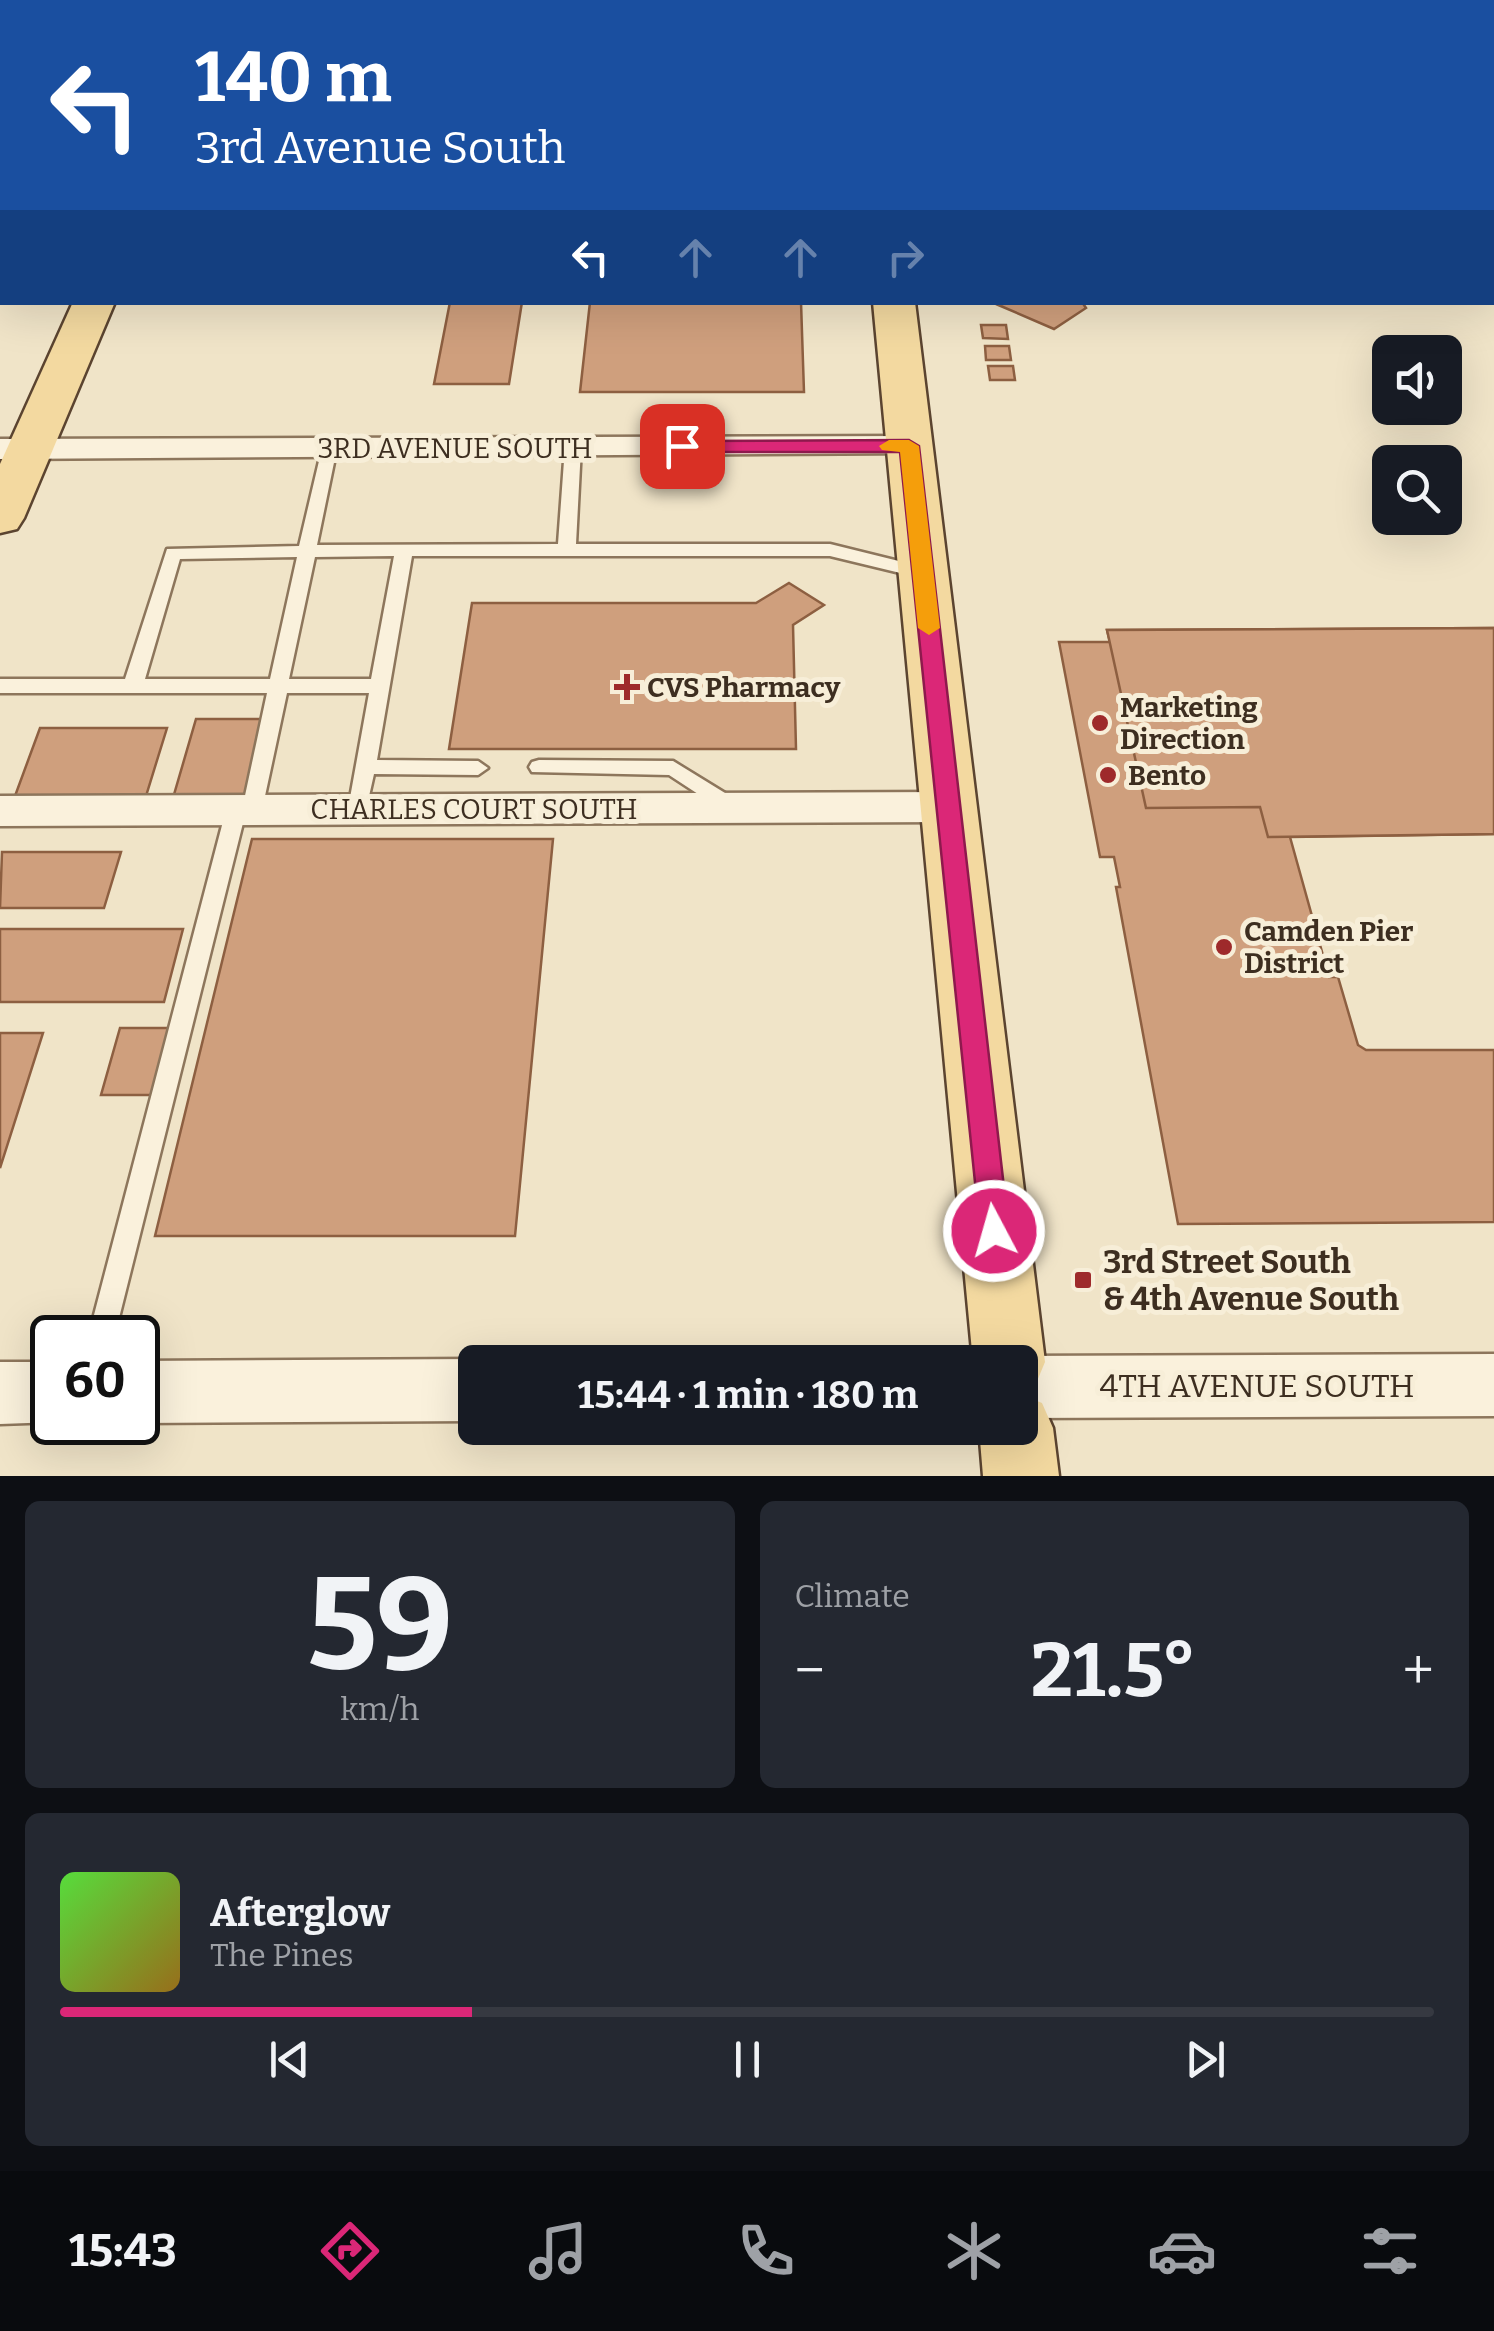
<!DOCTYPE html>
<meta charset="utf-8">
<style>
body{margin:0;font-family:Bitter,serif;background:#242831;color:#f1f3f6;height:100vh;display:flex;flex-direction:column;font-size:38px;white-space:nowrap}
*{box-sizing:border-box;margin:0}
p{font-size:32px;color:#9ea1a6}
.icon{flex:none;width:55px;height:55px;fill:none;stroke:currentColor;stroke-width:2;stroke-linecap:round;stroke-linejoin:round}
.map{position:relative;height:1476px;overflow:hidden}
.side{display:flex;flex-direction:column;gap:25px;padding:25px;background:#0d0f14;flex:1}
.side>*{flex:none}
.hud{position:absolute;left:0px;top:0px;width:1495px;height:305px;box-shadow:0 10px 40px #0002;background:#1a4fa0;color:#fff;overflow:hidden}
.fabs{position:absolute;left:1372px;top:335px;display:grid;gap:20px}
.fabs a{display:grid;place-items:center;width:90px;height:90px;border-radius:15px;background:#171b24;box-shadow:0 10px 40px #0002;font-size:50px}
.speed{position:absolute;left:30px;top:1315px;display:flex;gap:20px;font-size:50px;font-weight:700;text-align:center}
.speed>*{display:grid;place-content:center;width:130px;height:130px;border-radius:50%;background:#171b24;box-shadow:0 10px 40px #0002;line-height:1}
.speed .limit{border:5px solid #111;border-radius:15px;background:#fff;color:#111}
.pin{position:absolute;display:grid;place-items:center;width:85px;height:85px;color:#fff;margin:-42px;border-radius:20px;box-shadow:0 5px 15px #0006}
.me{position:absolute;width:110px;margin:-55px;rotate:354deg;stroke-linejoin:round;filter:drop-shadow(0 0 8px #0008)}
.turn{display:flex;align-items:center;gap:35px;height:210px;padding:0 30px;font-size:45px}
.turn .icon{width:130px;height:130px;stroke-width:2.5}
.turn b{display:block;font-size:70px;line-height:85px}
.lanes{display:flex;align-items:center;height:95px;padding:0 30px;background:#0003;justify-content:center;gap:50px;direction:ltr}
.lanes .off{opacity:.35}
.big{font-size:75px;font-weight:700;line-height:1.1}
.side .widget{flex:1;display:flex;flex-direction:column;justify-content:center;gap:15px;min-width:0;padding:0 35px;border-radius:15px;background:#242831}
.side .dial{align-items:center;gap:0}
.dial b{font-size:130px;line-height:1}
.song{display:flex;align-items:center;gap:30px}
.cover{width:120px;height:120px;border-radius:15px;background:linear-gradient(135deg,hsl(110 70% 55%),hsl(40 70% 35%))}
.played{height:10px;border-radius:5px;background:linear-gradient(90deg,#db2777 30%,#363941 30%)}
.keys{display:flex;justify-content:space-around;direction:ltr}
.heat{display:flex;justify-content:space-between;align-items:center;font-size:55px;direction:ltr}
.side .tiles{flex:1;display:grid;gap:25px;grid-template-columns:1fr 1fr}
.widget:last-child{grid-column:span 2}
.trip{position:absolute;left:458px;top:1345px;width:580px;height:100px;border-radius:15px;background:#171b24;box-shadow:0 10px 40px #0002;font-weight:700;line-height:100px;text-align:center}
.tab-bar{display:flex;height:160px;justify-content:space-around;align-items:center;background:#090b0e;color:#9ea1a6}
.tab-bar .icon{width:70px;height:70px}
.tab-bar .current{color:#db2777}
.tab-bar b{font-size:45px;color:#f1f3f6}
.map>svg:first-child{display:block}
.building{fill:#cf9f7d;stroke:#8d5f41;stroke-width:2.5}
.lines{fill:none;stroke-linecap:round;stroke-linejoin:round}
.service-casing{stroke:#8d765c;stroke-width:5}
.minor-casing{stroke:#8d765c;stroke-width:5}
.tertiary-casing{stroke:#8d765c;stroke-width:5}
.primary-casing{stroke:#5b4430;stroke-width:5}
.service{fill:#faf1dc;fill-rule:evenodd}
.minor{fill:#faf1dc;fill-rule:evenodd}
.tertiary{fill:#faf1dc;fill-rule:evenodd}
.primary{fill:#f3d9a0;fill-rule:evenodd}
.route{fill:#db2777;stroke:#8e194d;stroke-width:2.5}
.slow{fill:#f59e0b}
.poi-dot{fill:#9e2a2b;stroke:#f7eed8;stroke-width:4}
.labels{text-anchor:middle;stroke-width:10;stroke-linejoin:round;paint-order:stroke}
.street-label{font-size:28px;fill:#3d2e20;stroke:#f7eed8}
.poi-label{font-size:28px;font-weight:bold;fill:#3d2e20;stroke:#f7eed8;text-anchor:start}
.near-poi-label{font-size:32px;font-weight:bold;fill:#3d2e20;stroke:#f7eed8;text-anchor:start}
.near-street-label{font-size:32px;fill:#3d2e20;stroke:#f7eed8}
</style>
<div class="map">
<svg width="1494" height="1476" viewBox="0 0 1494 1476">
<rect width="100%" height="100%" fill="#f0e4c8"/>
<g class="building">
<polygon points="293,0 387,0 292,2"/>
<polygon points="423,0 538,0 422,2"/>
<rect x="619" y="0" width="167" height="2"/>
<polygon points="992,0 1330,0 1331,2 992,2"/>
<polygon points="1356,0 1494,0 1494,113 1492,2"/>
<polygon points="450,302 522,302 509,384 434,384"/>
<polygon points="590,302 801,302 804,392 580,392"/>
<polygon points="1082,302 1086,308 1054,329 996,304"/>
<polygon points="981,325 1006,325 1008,339 983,338"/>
<polygon points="985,346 1009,346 1011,360 986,360"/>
<polygon points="988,366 1013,366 1015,380 990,380"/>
<polygon points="789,583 824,605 793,625 796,749 449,749 472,603 756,603"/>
<polygon points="1494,628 1494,834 1290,837 1329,977 1338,977 1358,1045 1366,1050 1494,1050 1494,1222 1178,1224 1116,887 1120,887 1114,857 1100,857 1059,642 1110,642 1107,630"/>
<polygon points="1494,628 1494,834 1268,837 1260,807 1146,808 1107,630"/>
<polygon points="196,719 265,719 245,798 173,798"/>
<polygon points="40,728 167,728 146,796 15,796"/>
<polygon points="252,839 553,839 515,1236 155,1236"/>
<polygon points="2,852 121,852 104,908 0,908"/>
<polygon points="0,929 183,929 164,1002 0,1002"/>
<polygon points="120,1028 170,1028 153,1095 101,1095"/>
<polygon points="0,1033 43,1033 0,1168"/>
</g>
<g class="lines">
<defs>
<g id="service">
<rect x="1492" y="242" width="2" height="11"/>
<path d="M573 442 581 447 576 544H830L927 568 930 572 921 578 830 556H412L377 760 478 761 488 768 478 775 374 774 365 814H351L348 809 369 693H287L262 810 259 815H245L114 1338H88L226 810 229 805H243L267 693H0V679H125L167 549 299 546 323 444 329 443 337 448 317 545 558 544 565 447ZM394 556 371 679H289L315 557ZM297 557 270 679H145L180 559Z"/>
<polygon points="539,760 673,761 738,801 741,806 738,811 724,811 669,775 532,772 529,767 532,762"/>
</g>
<g id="minor">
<rect x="1492" y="134" width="2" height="16"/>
<rect x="0" y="138" width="2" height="16"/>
<polygon points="909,436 921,439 926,446 921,453 0,459 0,439"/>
<polygon points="948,792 963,796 969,807 963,818 948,822 0,826 0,796"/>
</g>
<g id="tertiary">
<polygon points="1494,1354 1494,1416 1020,1418 1020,1362 1003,1362 1020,1356"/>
<polygon points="475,1359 484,1362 475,1362 475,1421 138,1423 136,1422 138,1361"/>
<polygon points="0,1362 52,1362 52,1422 56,1422 0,1424"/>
</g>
<g id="primary">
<rect x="844" y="0" width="34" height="2"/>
<polygon points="73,302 115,302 24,518 17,529 0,533 0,464"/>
<polygon points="873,302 915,302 1045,1362 1035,1386 1020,1391 1020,1362 973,1362"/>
<polygon points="1020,1394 1042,1403 1053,1428 1059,1476 983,1476 979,1428 1020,1428"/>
</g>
</defs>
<use href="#service" class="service-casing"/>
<use href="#minor" class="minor-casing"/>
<use href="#tertiary" class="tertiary-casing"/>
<use href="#primary" class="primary-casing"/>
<use href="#service" class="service"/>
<use href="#minor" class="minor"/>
<use href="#tertiary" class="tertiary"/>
<use href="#primary" class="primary"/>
</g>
<polygon class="route" points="909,440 919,446 1009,1231 1004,1240 994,1243 984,1240 980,1231 900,452 682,452 673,446 682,441"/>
<polygon class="slow" points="909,440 919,446 940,628 929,635 918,628 900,452 882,450 879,446 889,440"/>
<g class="poi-dot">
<path d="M622 672h10v10h10v10h-10v10h-10v-10h-10v-10h10z"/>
<circle cx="1100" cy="723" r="10"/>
<circle cx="1108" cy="775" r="10"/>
<circle cx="1224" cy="947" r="10"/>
<rect x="1073" y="1270" width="20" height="20" rx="5"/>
</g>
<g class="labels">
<g class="street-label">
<text x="455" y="458">3RD AVENUE SOUTH</text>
<text x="474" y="819">CHARLES COURT SOUTH</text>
</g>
<g class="poi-label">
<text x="647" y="697">CVS Pharmacy</text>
<text x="1120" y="717">Marketing<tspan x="1120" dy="32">Direction</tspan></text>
<text x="1128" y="785">Bento</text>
<text x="1244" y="941">Camden Pier<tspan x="1244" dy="32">District</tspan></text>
</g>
<g class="near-poi-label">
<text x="1103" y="1273">3rd Street South<tspan x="1103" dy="37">&amp; 4th Avenue South</tspan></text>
</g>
<g class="near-street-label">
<text x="1257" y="1397">4TH AVENUE SOUTH</text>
</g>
</g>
</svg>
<div class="fabs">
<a><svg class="icon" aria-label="sound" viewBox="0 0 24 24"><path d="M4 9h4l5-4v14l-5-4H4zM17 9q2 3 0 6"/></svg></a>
<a><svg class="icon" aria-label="search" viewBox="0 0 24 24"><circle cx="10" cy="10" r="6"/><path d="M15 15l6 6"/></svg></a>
</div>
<div class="speed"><div class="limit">60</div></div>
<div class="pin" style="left:682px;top:446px;background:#d93025"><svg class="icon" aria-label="arrive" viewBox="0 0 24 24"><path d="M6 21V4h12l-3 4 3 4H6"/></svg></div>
<svg class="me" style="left:994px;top:1231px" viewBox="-20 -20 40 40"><circle r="17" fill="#db2777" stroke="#fff" stroke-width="3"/><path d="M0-11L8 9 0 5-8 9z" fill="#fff"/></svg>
<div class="trip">15:44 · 1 min · 180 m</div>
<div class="hud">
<div class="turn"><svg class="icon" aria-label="left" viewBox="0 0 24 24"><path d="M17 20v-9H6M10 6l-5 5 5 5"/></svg><div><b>140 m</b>3rd Avenue South</div></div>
<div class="lanes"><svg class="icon" aria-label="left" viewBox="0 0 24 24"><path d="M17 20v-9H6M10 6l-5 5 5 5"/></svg><svg class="icon off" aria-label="ahead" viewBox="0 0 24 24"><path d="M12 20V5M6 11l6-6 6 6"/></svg><svg class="icon off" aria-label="ahead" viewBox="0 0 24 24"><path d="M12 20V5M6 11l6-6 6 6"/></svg><svg class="icon off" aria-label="right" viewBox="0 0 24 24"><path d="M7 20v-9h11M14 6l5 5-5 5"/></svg></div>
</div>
</div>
<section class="side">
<div class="tiles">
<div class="widget dial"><b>59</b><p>km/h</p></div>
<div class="widget"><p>Climate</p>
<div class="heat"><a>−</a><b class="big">21.5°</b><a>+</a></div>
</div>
<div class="widget">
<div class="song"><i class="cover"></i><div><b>Afterglow</b><p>The Pines</p></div></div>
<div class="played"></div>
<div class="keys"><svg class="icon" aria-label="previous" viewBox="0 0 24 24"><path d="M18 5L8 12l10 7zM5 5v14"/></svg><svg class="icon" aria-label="pause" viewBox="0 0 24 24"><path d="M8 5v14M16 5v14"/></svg><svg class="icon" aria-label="next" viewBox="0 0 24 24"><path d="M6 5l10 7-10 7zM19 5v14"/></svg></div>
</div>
</div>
</section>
<nav class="tab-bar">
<b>15:43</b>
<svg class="icon current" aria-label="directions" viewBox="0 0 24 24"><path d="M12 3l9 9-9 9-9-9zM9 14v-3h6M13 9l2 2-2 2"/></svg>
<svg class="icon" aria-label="music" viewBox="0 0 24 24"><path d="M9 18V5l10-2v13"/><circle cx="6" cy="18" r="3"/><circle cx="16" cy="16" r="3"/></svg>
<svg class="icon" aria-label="phone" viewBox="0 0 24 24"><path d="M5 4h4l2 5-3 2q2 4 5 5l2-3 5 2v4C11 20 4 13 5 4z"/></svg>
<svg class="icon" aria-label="climate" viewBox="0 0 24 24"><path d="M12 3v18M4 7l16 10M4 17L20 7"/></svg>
<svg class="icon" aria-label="car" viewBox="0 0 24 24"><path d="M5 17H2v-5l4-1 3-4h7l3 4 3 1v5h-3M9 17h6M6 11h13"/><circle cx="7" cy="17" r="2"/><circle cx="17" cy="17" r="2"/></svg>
<svg class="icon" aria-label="filters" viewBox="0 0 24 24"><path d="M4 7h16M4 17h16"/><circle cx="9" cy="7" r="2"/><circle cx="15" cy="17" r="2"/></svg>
</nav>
